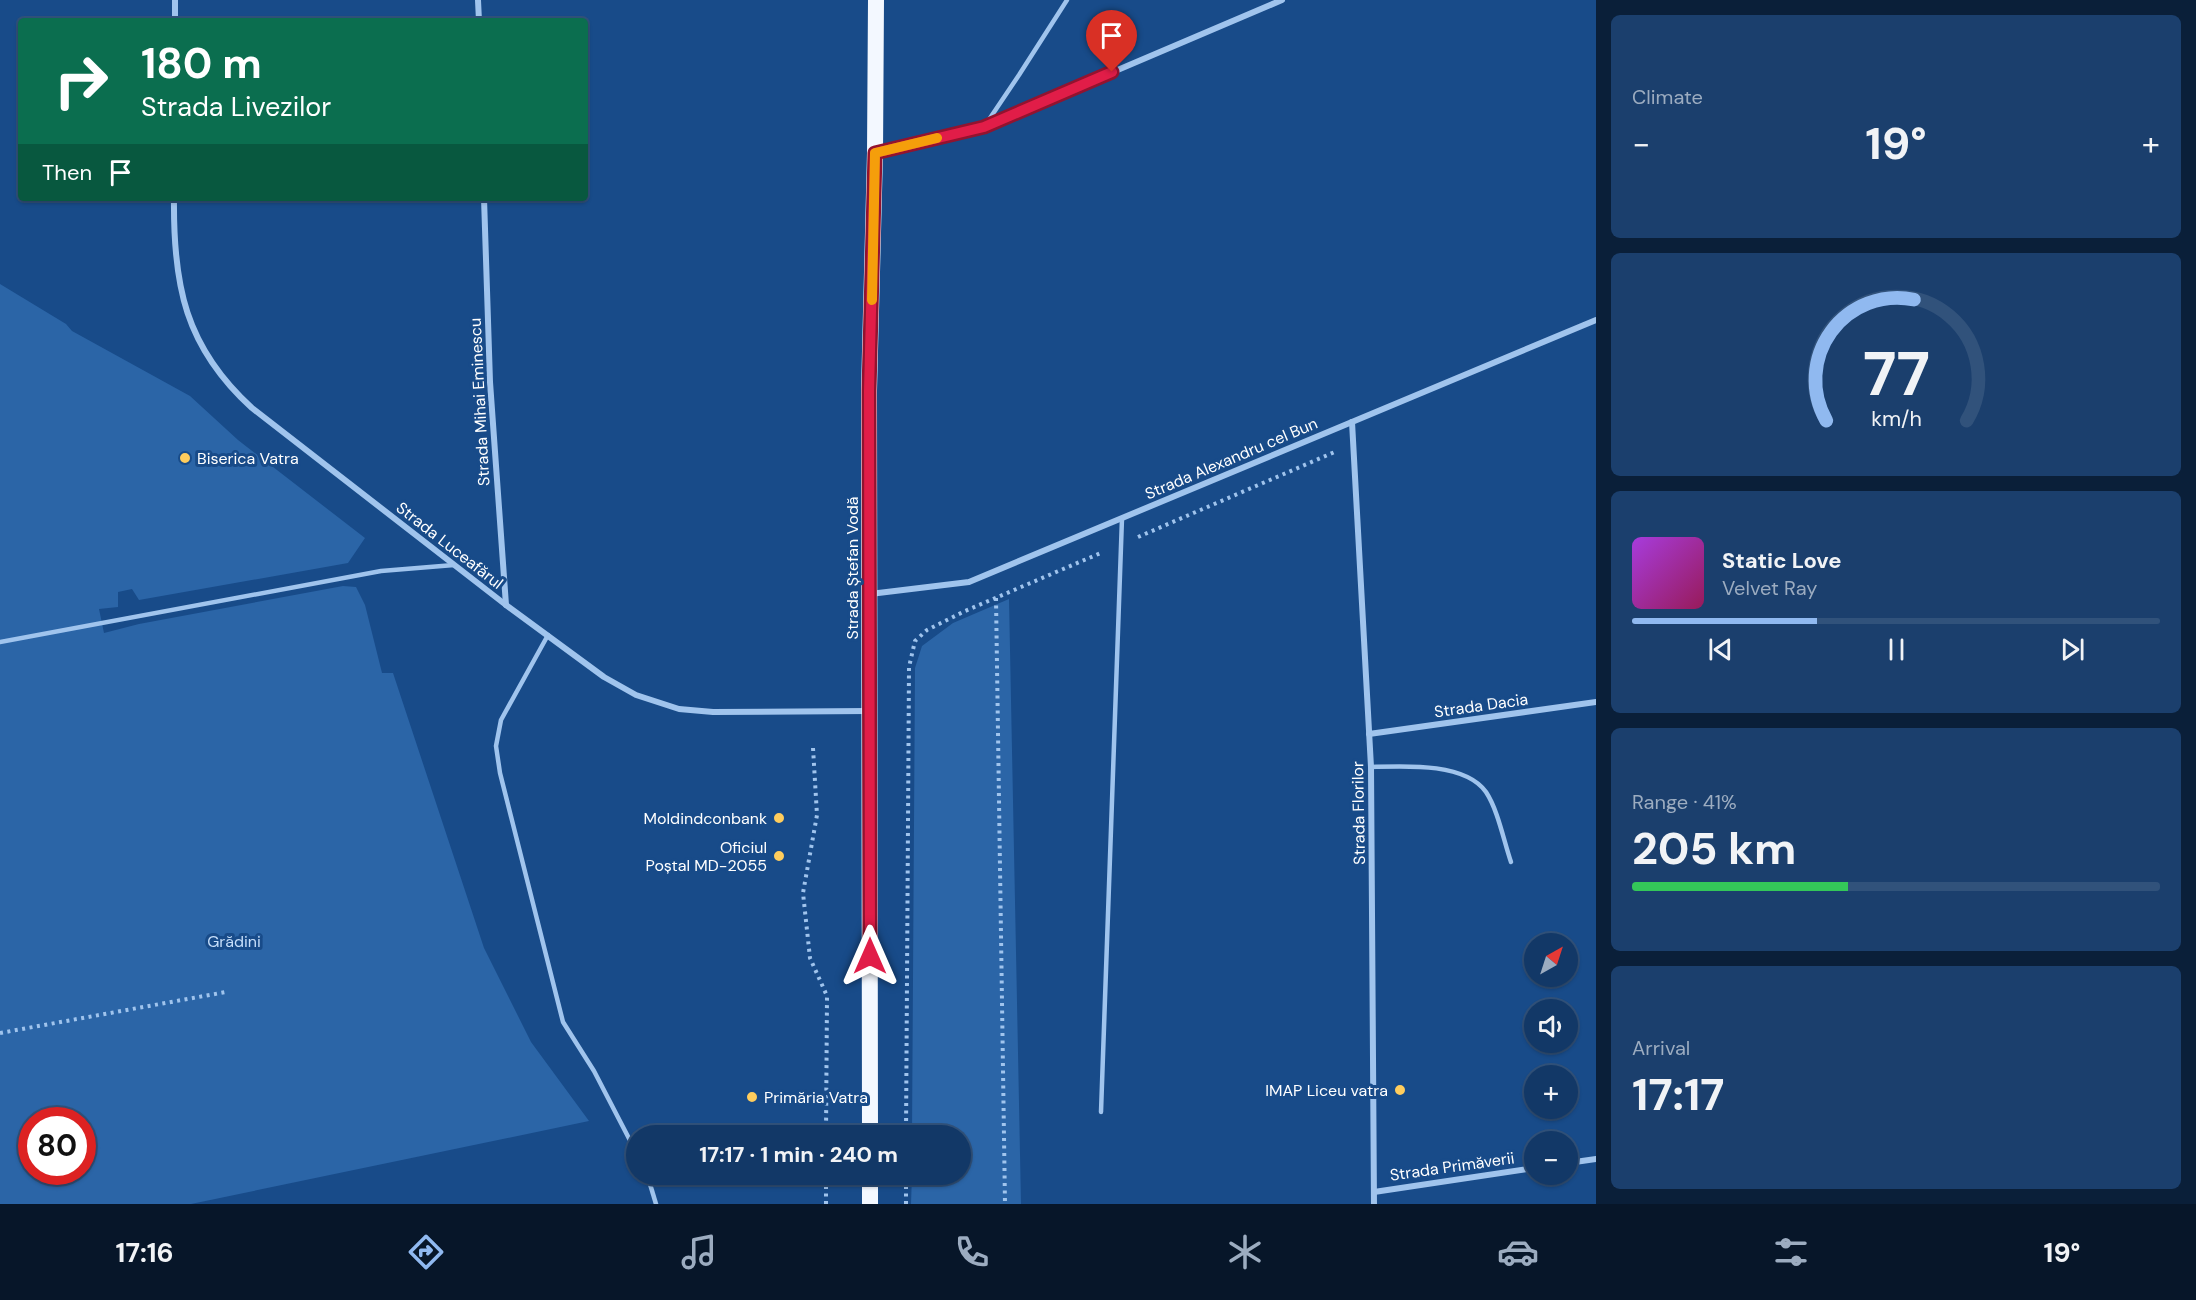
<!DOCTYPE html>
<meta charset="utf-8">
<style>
body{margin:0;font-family:"DM Sans",sans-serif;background:#1b3f6d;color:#f1f3f6;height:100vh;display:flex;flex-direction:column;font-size:22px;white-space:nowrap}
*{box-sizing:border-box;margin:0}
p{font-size:20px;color:#9cacc0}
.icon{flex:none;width:33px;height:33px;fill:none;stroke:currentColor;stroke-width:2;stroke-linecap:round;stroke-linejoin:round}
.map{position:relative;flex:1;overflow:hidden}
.side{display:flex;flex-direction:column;gap:15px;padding:15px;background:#0a1f39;width:600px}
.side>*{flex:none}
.guide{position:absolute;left:18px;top:18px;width:570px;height:183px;border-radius:6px;box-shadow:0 2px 4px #0004,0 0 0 2px #31527b;background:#0b6e4f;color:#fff;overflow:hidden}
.needle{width:39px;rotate:39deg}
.fabs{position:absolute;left:1524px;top:933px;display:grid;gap:12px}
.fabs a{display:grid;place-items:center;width:54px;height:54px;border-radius:50%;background:#123867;box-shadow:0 2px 4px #0004,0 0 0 2px #31527b;font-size:30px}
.speed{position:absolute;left:18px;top:1107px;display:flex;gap:12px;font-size:30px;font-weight:700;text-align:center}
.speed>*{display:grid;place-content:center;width:78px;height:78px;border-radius:50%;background:#123867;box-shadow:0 2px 4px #0004,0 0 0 2px #31527b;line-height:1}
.speed .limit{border:9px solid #d22;background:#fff;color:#111}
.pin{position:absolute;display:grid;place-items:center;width:51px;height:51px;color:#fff;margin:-62px -26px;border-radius:50% 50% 50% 0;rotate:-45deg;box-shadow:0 0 6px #0007}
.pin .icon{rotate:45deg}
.me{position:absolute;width:66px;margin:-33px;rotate:0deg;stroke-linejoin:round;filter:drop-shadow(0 0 4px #0008)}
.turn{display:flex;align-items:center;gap:21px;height:126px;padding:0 24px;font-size:27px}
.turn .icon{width:78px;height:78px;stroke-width:2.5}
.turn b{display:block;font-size:42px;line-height:51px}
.then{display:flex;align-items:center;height:57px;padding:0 24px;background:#0003;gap:12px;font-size:22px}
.big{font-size:45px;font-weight:700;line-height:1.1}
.side .widget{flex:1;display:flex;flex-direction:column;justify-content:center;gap:9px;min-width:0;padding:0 21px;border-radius:9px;background:#1b3f6d}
.side .dial{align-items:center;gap:0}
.dial svg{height:156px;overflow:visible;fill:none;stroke:#31527b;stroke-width:7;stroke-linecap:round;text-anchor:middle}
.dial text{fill:#f1f3f6;stroke:none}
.song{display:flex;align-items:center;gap:18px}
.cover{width:72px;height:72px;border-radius:9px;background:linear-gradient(135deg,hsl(280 70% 55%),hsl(330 70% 35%))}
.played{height:6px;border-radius:3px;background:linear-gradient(90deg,#90b9f0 35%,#31527b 35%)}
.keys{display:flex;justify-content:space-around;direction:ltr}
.heat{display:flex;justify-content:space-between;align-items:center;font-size:33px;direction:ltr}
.charge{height:9px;border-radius:4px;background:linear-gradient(90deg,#34c759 41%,#31527b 0)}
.trip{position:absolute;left:626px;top:1125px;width:345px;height:60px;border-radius:30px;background:#123867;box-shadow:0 2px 4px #0004,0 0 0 2px #31527b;font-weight:700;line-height:60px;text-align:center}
.tab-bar{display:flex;height:96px;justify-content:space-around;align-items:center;background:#071629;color:#9cacc0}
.tab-bar .icon{width:42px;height:42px}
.tab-bar .current{color:#90b9f0}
.tab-bar b{font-size:27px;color:#f1f3f6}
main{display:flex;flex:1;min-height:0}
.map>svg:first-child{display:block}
.green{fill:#2b65a7;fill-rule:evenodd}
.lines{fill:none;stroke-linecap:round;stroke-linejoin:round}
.path{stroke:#a0c4ed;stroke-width:4;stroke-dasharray:3 4.5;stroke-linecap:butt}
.service{stroke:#a0c4ed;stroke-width:4.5}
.minor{stroke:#a0c4ed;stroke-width:6}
.trunk{stroke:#f3f8ff;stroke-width:16}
.route-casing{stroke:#92132f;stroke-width:15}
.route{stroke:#e11d48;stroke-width:10}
.slow{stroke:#f59e0b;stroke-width:10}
.poi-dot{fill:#ffcd5d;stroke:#184b89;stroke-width:2}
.labels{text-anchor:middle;stroke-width:6;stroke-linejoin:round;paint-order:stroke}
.street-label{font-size:16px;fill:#fff;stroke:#184b89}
.poi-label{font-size:16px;fill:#fff;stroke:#184b89;text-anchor:end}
.park-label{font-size:16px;fill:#c6defa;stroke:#184b89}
</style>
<main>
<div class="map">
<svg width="1596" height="1204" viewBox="0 0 1596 1204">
<rect width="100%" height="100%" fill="#184b89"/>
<g class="green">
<path d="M0 284 66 324 72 331 190 396 238 440 365 538 348 563 139 600 132 589 118 592V607L99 609 104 633 139 624 343 586 356 587 365 605 382 673H393L484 948 531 1042 589 1121 191 1204H0ZM32 1120H82V1172H32Z"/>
<polygon points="1009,599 1021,1204 911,1204 912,1175 960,1174 960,1136 912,1135 915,668 922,646 953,623"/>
</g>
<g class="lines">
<g class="path">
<polyline points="1138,537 1337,451"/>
<polyline points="996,598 1005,1204"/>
<polyline points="813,748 817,815 803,893 810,958 827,996 826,1136"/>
<polyline points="0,1033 226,992"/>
<polyline points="906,1136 909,667 915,641 927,630 965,611 1103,552"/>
<polyline points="826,1204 826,1174"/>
<polyline points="906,1204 906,1174"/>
</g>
<g class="service">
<polyline points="984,127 1019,75 1067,0"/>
<polyline points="548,635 501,720 496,746 500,773 563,1022 594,1071 636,1152"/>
<polyline points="0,642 381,571 454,565"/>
<path d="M1371 767C1403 766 1465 762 1486 792 1498 810 1504 842 1511 862"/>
<polyline points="1101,1112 1122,518"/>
<polyline points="647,1174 656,1204"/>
</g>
<g class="minor">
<polyline points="478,0 479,21"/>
<polyline points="175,21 175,0"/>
<polyline points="876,153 984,127 1282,0"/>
<path d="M174 198C173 285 185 347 252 408L506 605 604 677 636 695 679 709 713 712 868 711"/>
<polyline points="484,198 490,382 506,605"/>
<polyline points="1352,422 1371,767 1374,1204"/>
<polyline points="870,594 969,582 1596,320"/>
<polyline points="1369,734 1596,702"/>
<polyline points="1568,1163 1596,1159"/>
<polyline points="1374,1192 1534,1168"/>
</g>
<g class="trunk">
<polyline points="870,1136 869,391 875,153 876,0"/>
<polyline points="870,1204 870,1174"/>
</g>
</g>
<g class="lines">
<defs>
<polyline id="route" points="870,956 869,391 875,153 984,127 1112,72"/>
</defs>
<use href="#route" class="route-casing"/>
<use href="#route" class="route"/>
<polyline class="slow" points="872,300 875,153 937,138"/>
</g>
<g class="poi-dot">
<circle cx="185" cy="458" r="6"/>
<circle cx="779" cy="818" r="6"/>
<circle cx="779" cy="856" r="6"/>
<circle cx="1400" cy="1090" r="6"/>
<circle cx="752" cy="1097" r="6"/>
</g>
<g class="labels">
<g class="street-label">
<text transform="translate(479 402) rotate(-93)" y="6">Strada Mihai Eminescu</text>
<text transform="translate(1231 458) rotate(-23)" y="6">Strada Alexandru cel Bun</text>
<text transform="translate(450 545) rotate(38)" y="6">Strada Luceafărul</text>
<text transform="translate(852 568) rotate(-90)" y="6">Strada Ștefan Vodă</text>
<text transform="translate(1481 705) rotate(-8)" y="6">Strada Dacia</text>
<text transform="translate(1358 813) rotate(-91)" y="6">Strada Florilor</text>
<text transform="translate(1452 1166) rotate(-8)" y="6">Strada Primăverii</text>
</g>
<g class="poi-label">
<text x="197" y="464" text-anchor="start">Biserica Vatra</text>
<text x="767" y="824">Moldindconbank</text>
<text x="767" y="853">Oficiul<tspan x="767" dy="18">Poștal MD-2055</tspan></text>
<text x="1388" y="1096">IMAP Liceu vatra</text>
<text x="764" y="1103" text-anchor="start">Primăria Vatra</text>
</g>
<g class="park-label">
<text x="234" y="947">Grădini</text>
</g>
</g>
</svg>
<div class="fabs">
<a><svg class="needle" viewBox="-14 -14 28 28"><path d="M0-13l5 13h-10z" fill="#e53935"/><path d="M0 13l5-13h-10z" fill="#9cacc0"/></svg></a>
<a><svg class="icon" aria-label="sound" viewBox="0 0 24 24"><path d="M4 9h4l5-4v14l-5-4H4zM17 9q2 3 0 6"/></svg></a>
<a>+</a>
<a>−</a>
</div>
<div class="speed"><div class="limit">80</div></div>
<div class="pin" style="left:1112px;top:72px;background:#d93025"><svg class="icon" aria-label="arrive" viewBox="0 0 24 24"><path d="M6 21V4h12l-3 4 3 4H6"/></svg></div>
<svg class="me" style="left:870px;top:956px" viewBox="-20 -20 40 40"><path d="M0-17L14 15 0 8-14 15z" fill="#e11d48" stroke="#fff" stroke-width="4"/></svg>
<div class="trip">17:17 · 1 min · 240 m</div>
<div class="guide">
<div class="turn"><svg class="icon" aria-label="right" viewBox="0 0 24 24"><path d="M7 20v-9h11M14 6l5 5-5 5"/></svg><div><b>180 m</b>Strada Livezilor</div></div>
<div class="then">Then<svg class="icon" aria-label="arrive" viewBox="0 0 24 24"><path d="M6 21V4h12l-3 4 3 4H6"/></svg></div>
</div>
</div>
<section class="side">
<div class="widget"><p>Climate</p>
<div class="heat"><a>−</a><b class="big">19°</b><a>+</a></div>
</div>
<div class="widget dial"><svg viewBox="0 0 100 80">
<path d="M14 69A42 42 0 1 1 86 69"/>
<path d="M14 69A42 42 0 0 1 59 7" stroke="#90b9f0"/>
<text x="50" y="56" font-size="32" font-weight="700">77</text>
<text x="50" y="72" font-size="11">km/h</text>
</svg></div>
<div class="widget">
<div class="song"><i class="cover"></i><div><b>Static Love</b><p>Velvet Ray</p></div></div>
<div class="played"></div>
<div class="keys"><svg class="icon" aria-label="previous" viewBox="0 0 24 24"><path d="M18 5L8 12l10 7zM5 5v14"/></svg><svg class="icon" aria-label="pause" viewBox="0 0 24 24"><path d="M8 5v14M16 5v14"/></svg><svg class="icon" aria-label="next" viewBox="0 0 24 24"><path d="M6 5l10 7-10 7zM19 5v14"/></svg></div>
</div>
<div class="widget"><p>Range · 41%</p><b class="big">205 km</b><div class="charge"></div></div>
<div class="widget"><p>Arrival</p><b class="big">17:17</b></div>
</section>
</main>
<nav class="tab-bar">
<b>17:16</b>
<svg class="icon current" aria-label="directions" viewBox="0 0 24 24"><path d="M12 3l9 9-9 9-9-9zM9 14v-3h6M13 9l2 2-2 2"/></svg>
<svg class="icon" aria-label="music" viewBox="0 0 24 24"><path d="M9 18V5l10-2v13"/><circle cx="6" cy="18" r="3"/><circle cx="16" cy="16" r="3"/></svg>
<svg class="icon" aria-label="phone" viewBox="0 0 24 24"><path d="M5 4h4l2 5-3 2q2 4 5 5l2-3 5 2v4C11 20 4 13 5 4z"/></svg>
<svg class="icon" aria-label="climate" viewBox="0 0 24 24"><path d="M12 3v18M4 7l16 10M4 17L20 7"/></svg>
<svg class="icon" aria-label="car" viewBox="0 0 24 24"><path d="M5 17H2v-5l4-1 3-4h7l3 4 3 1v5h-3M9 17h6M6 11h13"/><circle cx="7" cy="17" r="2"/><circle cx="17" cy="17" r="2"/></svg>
<svg class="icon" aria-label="filters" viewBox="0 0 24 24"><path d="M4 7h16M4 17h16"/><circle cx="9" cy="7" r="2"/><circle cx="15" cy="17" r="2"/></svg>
<b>19°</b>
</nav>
